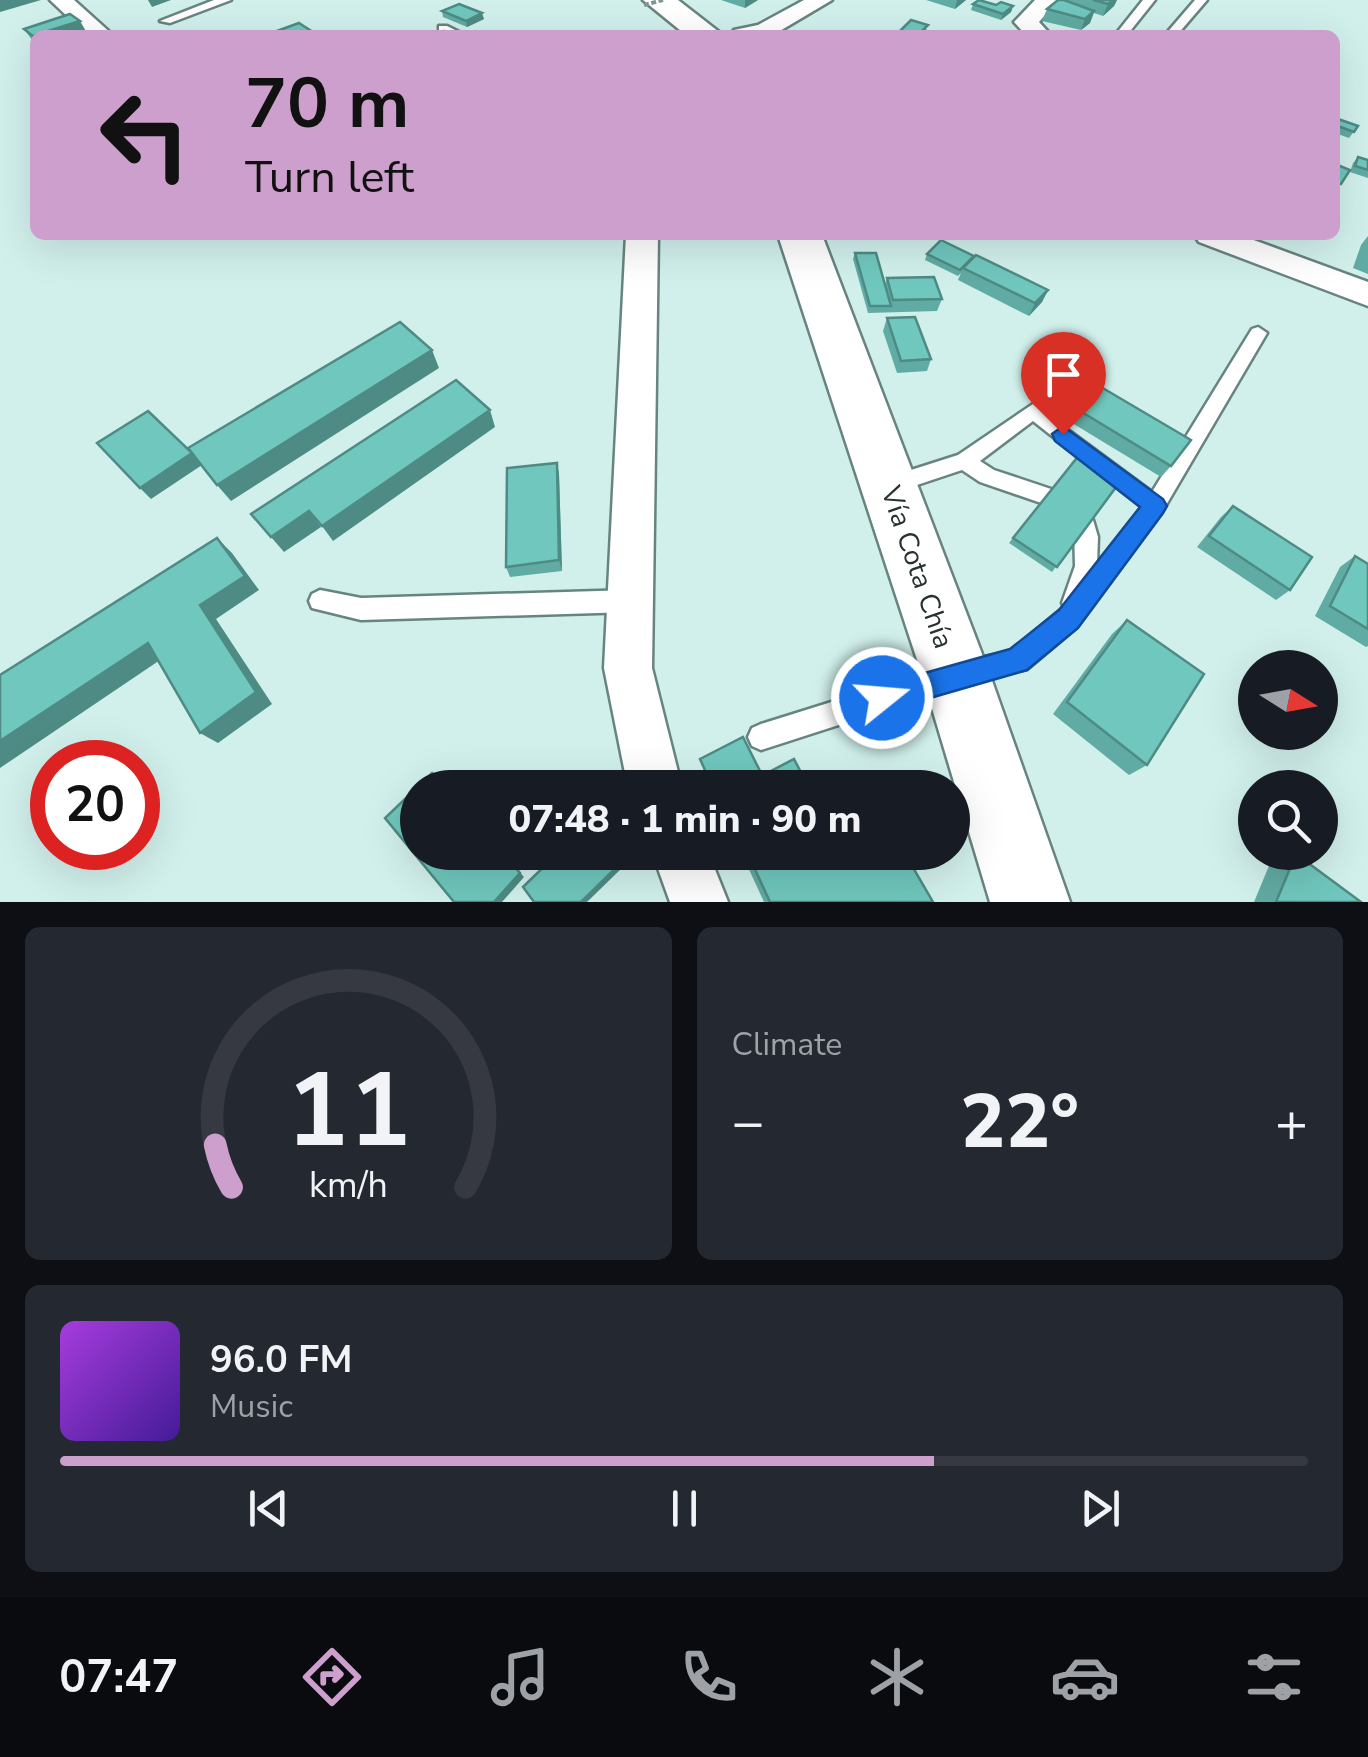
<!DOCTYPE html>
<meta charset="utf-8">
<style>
body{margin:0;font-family:"Nunito Sans",sans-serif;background:#242831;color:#f1f3f6;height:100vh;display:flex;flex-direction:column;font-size:38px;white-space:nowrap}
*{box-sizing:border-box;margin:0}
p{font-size:32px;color:#9ea1a6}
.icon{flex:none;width:55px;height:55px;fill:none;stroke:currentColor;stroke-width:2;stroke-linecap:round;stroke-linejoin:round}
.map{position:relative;height:902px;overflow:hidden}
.panel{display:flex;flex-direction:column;gap:25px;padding:25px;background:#0d0f14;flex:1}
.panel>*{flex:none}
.hud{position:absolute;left:30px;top:30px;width:1310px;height:210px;border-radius:15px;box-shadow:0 10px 40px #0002;background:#cd9fcd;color:#111;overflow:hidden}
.needle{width:65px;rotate:101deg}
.controls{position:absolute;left:1238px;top:650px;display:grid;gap:20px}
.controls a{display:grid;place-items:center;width:100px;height:100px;border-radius:50%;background:#171b24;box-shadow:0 10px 40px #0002;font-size:50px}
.speed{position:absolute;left:30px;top:740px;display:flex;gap:20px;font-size:50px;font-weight:700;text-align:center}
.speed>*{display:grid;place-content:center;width:130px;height:130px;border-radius:50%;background:#171b24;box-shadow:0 10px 40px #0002;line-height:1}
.speed .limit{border:15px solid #d22;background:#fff;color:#111}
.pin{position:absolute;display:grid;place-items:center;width:85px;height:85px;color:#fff;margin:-102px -42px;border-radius:50% 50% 50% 0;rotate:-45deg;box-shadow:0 0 10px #0007}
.pin .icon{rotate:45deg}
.me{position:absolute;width:110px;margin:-55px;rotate:73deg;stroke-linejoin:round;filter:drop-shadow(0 0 8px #0008)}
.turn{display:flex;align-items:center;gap:35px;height:210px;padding:0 50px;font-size:45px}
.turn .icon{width:130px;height:130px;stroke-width:2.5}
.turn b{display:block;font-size:70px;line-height:85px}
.big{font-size:75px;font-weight:800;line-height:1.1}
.panel .card{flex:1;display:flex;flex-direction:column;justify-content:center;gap:15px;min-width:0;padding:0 35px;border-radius:15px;background:#242831}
.panel .dial{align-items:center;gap:0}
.dial svg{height:260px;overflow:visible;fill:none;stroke:#363941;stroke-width:7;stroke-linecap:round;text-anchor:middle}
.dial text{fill:#f1f3f6;stroke:none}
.song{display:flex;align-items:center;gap:30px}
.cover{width:120px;height:120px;border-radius:15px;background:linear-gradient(135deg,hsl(280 70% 55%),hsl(260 70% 35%))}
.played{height:10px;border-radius:5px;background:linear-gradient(90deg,#cd9fcd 70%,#363941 70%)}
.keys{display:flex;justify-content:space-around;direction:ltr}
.heat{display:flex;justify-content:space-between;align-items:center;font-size:55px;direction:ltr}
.panel .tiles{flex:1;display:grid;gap:25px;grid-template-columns:1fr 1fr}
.card:last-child{grid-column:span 2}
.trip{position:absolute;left:400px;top:770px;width:570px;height:100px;border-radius:50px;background:#171b24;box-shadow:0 10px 40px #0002;font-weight:800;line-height:100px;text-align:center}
.dock{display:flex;height:160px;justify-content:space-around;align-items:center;background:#090b0e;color:#9ea1a6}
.dock .icon{width:70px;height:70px}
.dock .current{color:#cd9fcd}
.dock b{font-size:45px;color:#f1f3f6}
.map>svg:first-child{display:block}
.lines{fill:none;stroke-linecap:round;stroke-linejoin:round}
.service-casing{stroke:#688480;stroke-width:5}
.minor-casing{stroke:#688480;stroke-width:5}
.primary-casing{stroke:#688480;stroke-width:5}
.service{fill:#fff;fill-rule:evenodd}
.minor{fill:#fff;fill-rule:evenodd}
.primary{fill:#fff;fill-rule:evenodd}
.path-bridge{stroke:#809693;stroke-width:4;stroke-dasharray:5 2.5;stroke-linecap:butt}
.wall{fill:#60aba3}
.shaded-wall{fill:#4e8b84}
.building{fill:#70c7bd;stroke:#4e8b84;stroke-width:2.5}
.route{fill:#1a73e8;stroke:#114b97;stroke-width:2.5}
.labels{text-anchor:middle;stroke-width:8;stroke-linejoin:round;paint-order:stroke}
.street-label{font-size:28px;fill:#263230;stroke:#fff}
</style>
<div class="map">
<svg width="1368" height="902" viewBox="0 0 1368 902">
<rect width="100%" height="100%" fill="#d1f0ec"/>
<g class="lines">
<defs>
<g id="service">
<polygon points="214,0 231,0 170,23 160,21"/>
<polygon points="1143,0 1155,0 1127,35 1115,35"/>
<polygon points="1195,0 1207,0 1177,35 1165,35"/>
<polygon points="439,26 447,26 465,35 449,35 439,30"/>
<polygon points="1258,327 1267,333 1162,512 1077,627 1027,669 956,687 761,750 752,746 748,737 752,728 761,724 956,663 1012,651 1064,607 1062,603 1075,566 1074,527 1077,520 1085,518 1093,520 1098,537 1097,564 1142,507 1033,421 980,461 994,470 1054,490 1057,496 1054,502 1047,505 980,482 962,470 890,494 883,491 880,485 883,479 958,455 1033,404 1152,492 1252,329"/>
<polygon points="320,590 361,598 631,590 639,594 642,601 639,608 631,612 361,620 312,608 309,601 312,594"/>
</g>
<g id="minor">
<polygon points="50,0 74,0 113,35 87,35"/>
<polygon points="804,0 832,0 773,35 730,35 734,30 758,25"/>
<polygon points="1035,0 1058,0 1039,22 1051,35 1026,35 1014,22"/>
<polygon points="626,235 658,235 652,668 682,788 628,788 604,668"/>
<polygon points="1194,235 1240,235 1368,282 1368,306 1199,242"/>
<polygon points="652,852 708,852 728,902 670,902"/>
</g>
<g id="primary">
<polygon points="643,0 678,0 723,35 686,35"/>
<polygon points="778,235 822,235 990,675 1070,902 990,902 922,675"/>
</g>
</defs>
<use href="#service" class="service-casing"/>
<use href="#minor" class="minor-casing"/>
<use href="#primary" class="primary-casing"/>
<use href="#service" class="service"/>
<use href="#minor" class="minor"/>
<use href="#primary" class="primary"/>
<polyline class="path-bridge" points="644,5 663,0"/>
</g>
<g class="wall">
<polygon points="721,0 758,0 745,8"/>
<polygon points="926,0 966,0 955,9"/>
<polygon points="1058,0 1117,0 1114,6 1103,16 1094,13 1090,23 1081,30 1042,21 1047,9"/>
<polygon points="973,4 996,5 1013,6 1011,12 1001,20 971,10"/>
<polygon points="442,11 484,19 467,27 443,17"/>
<polygon points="24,29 87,33 35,35 35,44"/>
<polygon points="1335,122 1358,126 1349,138 1335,133"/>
<polygon points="1358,157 1368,160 1368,178 1350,172 1353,163"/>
<polygon points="1368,236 1368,274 1353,268 1361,245"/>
<polygon points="855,253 885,285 887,278 942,299 937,311 868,313 853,259"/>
<polygon points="927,254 1048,290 1042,302 1029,316 958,280 961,273 958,276 925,260"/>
<polygon points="887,318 931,359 927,371 897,373 883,331"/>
<polygon points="1062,400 1171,466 1161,477 1054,412"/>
<polygon points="1080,454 1122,479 1052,572 1009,543"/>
<polygon points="557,463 559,474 562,571 510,577 506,567"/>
<polygon points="1233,506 1290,590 1276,600 1197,547 1221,517"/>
<polygon points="1355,556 1368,564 1368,646 1366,647 1315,616 1340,567"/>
<polygon points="1127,620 1147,765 1129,775 1053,714 1112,634"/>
<polygon points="741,852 904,852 933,902 764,902"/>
<polygon points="1296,854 1361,902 1254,902 1271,861"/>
</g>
<g class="shaded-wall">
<polygon points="0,0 41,0 0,12"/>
<polygon points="148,0 171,0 152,7"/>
<polygon points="745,0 758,0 745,8"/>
<polygon points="957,0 966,0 955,9"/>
<polygon points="1113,0 1117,0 1114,6 1103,16 1108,4"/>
<polygon points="1013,6 1011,12 1001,20 1003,14"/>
<polygon points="1094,11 1090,23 1081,30 1085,19"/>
<polygon points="482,13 484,19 467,27 466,21"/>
<polygon points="80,21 87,33 81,35 39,35"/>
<polygon points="1048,290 1042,302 1029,316 1035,303"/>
<polygon points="432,350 439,368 231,501 217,485"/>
<polygon points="490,410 495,427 333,541 322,526"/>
<polygon points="192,453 202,465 151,499 140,488"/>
<polygon points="557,463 559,474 562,571 559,560"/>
<polygon points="309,511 321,527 284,552 271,537"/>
<polygon points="217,538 232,553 259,590 216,619 272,704 218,743 200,733 200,605"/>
<polygon points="148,643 166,656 0,768 0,741"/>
<polygon points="502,852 524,877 502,902 494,902"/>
<polygon points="622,862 624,866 587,902 581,902"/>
</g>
<g class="building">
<polygon points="979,0 996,5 1001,2 1013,6 1003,14 973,4"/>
<polygon points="1058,0 1064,0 1094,11 1085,19 1047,9"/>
<polygon points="1093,0 1113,0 1108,4"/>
<polygon points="459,4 482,13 466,21 442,11"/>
<polygon points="70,14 80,21 35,35 34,37 24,29"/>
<polygon points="911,20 928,25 923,30 937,34 896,35"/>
<polygon points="299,23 316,34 266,35"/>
<polygon points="444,31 453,35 436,35"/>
<polygon points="1338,119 1358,126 1354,132 1335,125"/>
<polygon points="1358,157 1368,160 1368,170 1355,166"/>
<polygon points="1335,164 1350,170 1341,184 1335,182"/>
<polygon points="941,240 974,256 960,270 927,254"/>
<polygon points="855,253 876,253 891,306 870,306"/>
<polygon points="976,255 1048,290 1035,303 963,268"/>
<polygon points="934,277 942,299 893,300 887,278"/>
<polygon points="915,317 931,359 901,361 887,318"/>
<polygon points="400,322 432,350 217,485 188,448"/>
<polygon points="1084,377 1191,440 1171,466 1062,400"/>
<polygon points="456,380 490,410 322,526 309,511 271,537 251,514"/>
<polygon points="148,411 192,453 140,488 97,443"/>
<polygon points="1080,454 1122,479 1057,567 1013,538"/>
<polygon points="557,463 559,560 506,567 507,468"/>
<polygon points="1233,506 1312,557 1290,590 1209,536"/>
<polygon points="217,538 245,576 200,605 256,692 200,733 148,643 0,741 0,675"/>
<polygon points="1355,556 1368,564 1368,629 1330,606"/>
<polygon points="1127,620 1204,674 1147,765 1067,702"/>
<polygon points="743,737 762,775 738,788 713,788 700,759"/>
<polygon points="794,759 809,788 738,788"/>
<polygon points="432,773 444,788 418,788 418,852 502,852 520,873 494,902 454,902 385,818"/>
<polygon points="859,773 867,788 832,788"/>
<polygon points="559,852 615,852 622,862 581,902 534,902 523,887"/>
<polygon points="747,852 904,852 933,902 770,902"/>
<polygon points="1296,854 1361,902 1276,902"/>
</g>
<polygon class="route" points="1063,426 1163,499 1167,506 1163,513 1078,628 1027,670 882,712 871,708 867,698 871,688 1010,649 1059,610 1140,507 1055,441 1052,434"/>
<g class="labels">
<g class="street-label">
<text transform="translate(918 567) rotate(71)" y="10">Vía Cota Chía</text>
</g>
</g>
</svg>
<div class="controls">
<a><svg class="needle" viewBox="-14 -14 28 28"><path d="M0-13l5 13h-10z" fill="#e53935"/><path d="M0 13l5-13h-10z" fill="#9ea1a6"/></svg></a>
<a><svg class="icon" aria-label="search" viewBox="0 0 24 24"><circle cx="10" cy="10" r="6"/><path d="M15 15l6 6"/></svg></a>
</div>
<div class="speed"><div class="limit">20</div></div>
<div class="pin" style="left:1063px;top:434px;background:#d93025"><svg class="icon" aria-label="arrive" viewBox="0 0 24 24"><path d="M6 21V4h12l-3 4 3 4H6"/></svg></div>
<svg class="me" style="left:882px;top:698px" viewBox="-20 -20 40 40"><circle r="17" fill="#1a73e8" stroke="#fff" stroke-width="3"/><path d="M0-11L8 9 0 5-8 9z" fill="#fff"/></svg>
<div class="trip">07:48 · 1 min · 90 m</div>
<div class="hud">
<div class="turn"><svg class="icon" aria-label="left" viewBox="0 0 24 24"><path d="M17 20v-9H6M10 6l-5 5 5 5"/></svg><div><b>70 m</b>Turn left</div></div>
</div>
</div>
<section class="panel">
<div class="tiles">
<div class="card dial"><svg viewBox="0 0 100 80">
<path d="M14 69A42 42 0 1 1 86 69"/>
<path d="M14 69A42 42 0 0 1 9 56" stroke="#cd9fcd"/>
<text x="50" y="56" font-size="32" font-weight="700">11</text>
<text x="50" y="72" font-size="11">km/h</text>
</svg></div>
<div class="card"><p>Climate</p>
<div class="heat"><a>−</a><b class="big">22°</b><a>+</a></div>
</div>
<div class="card">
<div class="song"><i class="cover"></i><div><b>96.0 FM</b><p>Music</p></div></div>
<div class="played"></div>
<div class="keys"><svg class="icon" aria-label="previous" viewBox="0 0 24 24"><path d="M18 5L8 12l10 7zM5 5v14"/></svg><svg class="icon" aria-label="pause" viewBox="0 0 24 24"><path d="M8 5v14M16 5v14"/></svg><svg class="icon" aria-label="next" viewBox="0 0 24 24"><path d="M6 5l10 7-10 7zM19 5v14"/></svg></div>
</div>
</div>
</section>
<nav class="dock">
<b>07:47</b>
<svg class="icon current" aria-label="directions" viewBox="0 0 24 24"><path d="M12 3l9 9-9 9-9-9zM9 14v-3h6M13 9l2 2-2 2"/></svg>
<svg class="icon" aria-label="music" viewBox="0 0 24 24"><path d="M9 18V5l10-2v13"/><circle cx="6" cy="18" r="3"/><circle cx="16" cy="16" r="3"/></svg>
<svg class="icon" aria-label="phone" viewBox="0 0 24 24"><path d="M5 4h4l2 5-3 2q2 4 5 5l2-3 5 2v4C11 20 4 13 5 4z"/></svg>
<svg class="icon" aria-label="climate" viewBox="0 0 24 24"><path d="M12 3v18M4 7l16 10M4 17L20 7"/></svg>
<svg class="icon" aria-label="car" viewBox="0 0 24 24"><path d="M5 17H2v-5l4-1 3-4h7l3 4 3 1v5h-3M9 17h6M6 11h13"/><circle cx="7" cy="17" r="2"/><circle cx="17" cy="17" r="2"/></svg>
<svg class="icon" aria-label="filters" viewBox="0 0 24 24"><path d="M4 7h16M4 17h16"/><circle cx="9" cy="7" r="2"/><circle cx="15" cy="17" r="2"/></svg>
</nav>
